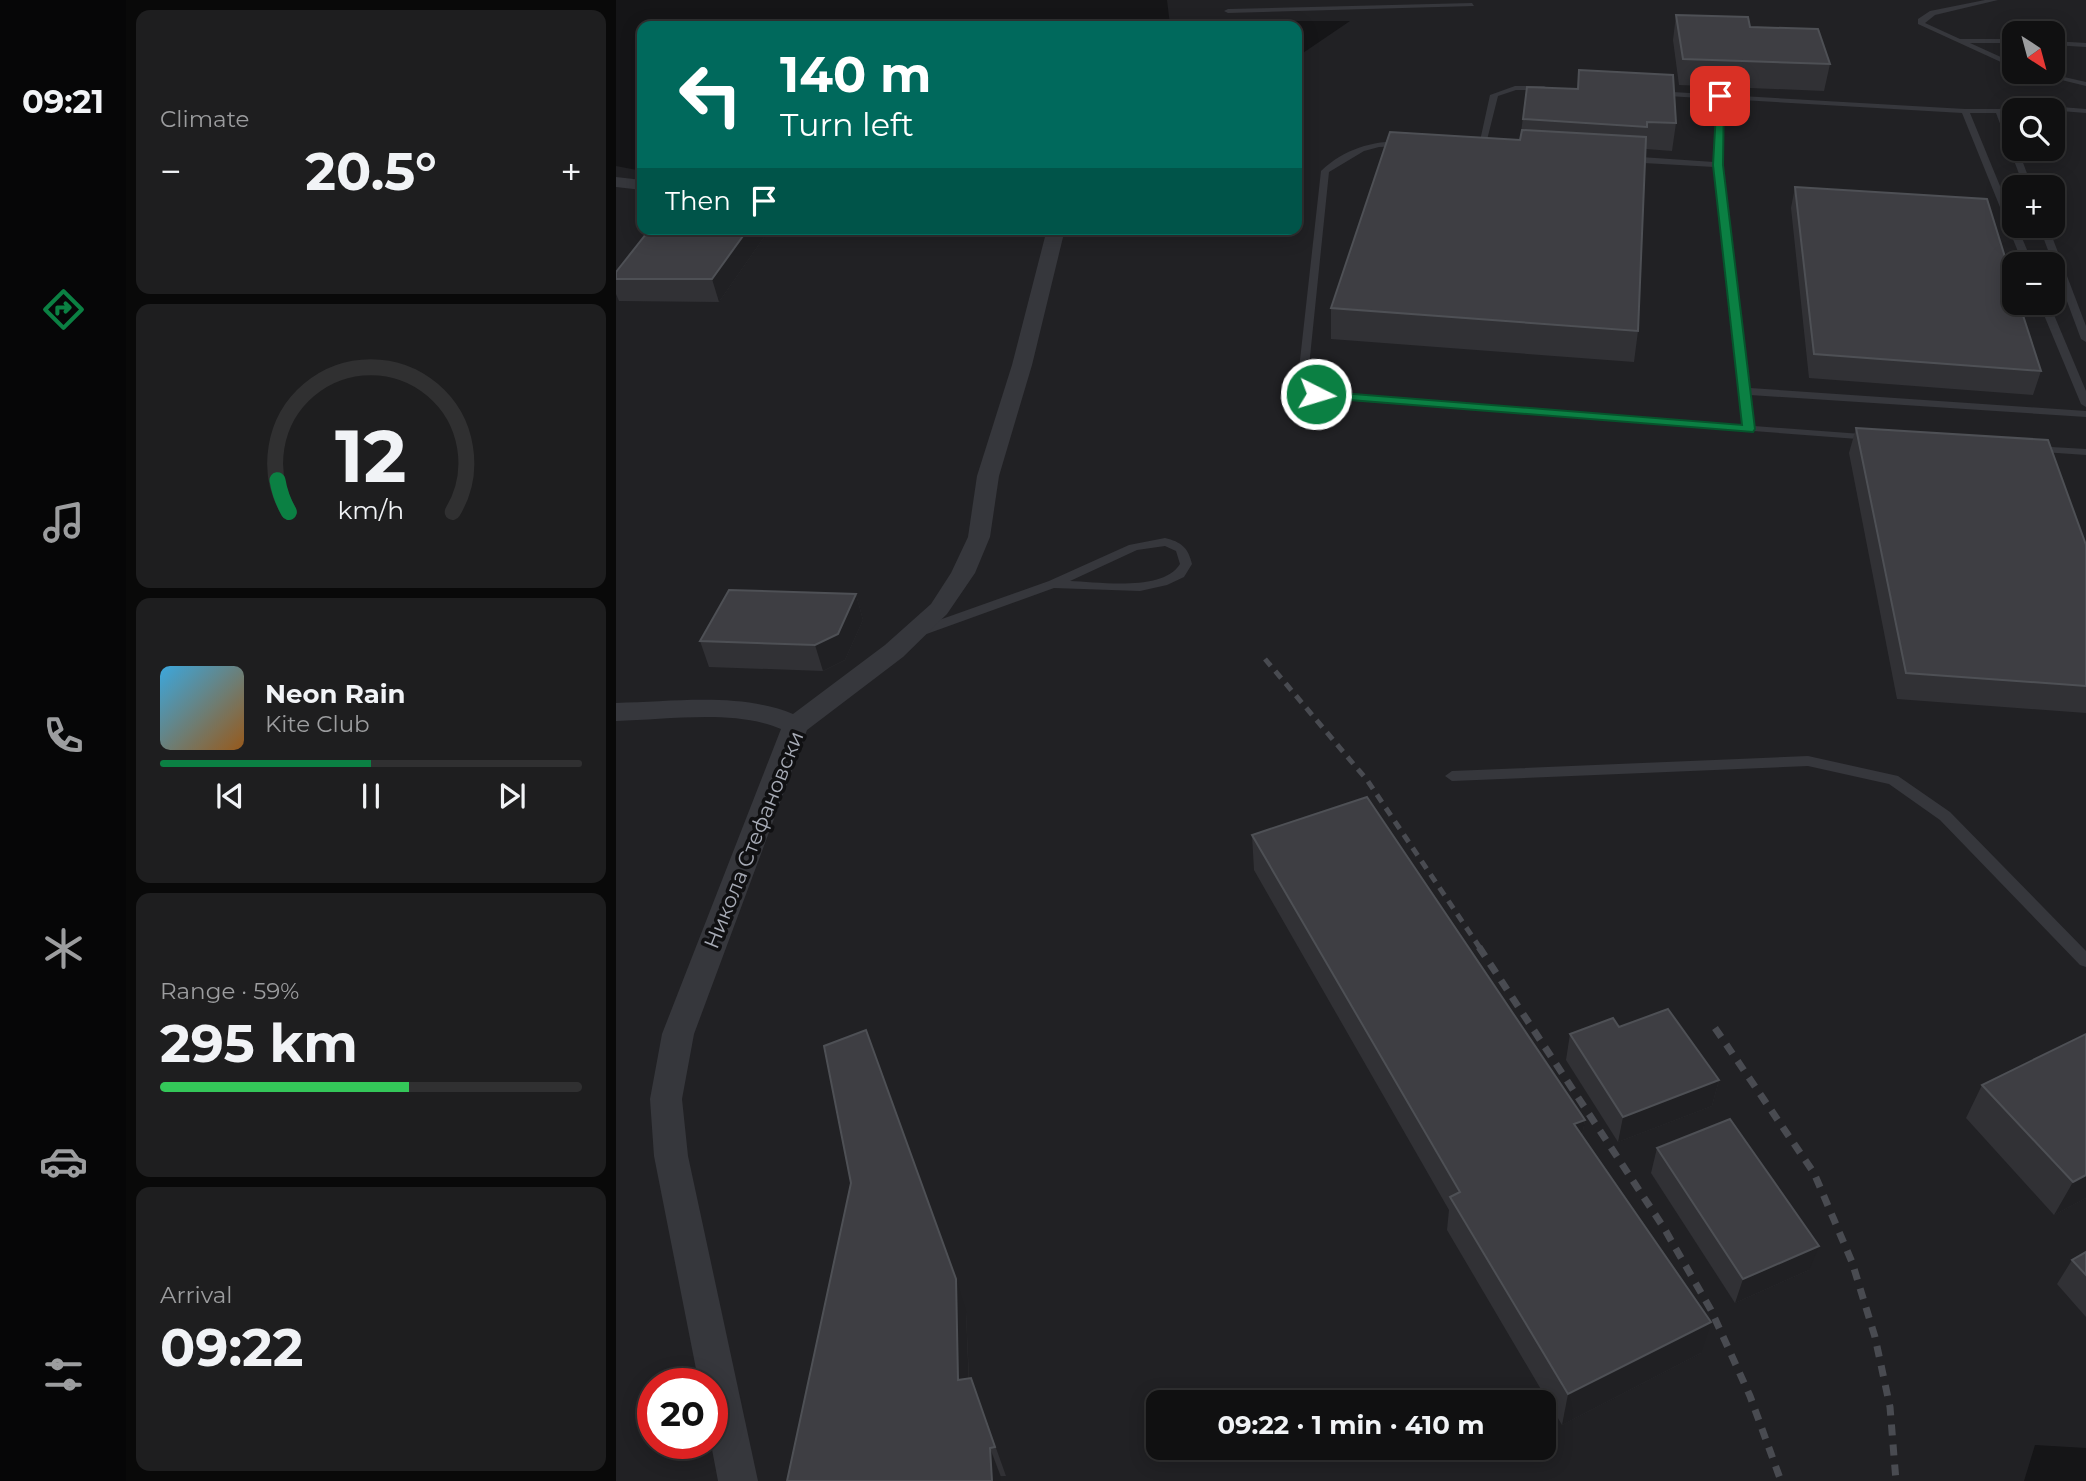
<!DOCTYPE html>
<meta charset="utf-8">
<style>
body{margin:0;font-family:Montserrat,sans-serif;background:#1e1e1f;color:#f1f3f6;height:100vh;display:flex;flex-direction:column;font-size:26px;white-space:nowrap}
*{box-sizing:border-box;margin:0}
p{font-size:23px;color:#9c9d9f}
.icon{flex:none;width:38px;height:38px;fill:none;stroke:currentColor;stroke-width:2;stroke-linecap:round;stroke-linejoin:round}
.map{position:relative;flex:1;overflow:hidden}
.sheet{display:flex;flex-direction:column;gap:10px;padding:10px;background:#090909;width:490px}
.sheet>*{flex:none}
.hud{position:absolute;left:21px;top:21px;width:665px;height:214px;border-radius:14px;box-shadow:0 4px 18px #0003,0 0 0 2px #303031;background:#00695c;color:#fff;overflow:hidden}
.needle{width:46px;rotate:144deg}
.buttons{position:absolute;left:1386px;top:21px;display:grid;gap:14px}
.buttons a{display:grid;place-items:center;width:63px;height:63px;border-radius:14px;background:#101011;box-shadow:0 4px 18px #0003,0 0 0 2px #303031;font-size:35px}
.speed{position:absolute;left:21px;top:1368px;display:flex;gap:14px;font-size:35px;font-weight:700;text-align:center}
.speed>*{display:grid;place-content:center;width:91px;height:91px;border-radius:50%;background:#101011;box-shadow:0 4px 18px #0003,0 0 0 2px #303031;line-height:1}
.speed .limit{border:10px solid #d22;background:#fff;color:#111}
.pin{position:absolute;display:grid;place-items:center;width:60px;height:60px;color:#fff;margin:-30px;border-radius:14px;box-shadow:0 4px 10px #0006}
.me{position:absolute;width:77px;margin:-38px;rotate:95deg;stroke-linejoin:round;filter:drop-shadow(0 0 5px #0008)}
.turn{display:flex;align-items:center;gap:24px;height:147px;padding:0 28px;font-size:32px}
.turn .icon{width:91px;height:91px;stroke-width:2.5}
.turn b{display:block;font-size:49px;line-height:60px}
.then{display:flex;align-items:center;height:66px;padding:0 28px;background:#0003;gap:14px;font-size:26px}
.big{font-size:52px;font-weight:700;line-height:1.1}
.sheet .widget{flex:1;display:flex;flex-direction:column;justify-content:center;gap:10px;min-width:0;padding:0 24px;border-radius:14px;background:#1e1e1f}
.sheet .dial{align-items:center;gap:0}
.dial svg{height:182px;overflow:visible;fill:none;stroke:#303031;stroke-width:7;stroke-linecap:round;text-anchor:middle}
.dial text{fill:#f1f3f6;stroke:none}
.song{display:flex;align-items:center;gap:21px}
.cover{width:84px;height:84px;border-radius:10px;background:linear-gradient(135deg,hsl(200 70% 55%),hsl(30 70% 35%))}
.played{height:7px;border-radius:4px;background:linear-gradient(90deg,#0b8043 50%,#303031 50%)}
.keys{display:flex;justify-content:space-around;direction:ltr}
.heat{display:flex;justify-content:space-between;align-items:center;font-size:38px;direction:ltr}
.charge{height:10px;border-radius:5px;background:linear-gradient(90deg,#34c759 59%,#303031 0)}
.trip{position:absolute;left:530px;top:1390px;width:410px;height:70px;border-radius:14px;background:#101011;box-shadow:0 4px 18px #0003,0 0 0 2px #303031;font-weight:700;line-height:70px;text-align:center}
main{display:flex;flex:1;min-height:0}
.tab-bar{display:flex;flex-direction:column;width:126px;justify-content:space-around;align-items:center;background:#060607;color:#9c9d9f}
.tab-bar .icon{width:49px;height:49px}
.tab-bar .selected{color:#0b8043}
.tab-bar b{font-size:32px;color:#f1f3f6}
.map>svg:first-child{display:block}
.built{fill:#212124;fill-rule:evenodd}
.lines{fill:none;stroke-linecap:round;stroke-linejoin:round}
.lane{fill:#36373c;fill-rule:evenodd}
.street{fill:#36373c;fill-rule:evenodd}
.rail-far1{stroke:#494b51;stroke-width:5;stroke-dasharray:9 7;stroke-linecap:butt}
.rail{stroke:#494b51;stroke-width:7;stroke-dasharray:11 9;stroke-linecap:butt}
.wall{fill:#313135}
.shaded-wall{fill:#202023}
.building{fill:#3e3e43;stroke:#4e5055;stroke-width:2}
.route{fill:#0b8043;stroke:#07532c;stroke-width:2}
.labels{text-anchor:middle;stroke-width:7;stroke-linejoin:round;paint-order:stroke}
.street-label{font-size:21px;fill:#a8acb7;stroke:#101012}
</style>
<main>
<nav class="tab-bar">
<b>09:21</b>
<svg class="icon selected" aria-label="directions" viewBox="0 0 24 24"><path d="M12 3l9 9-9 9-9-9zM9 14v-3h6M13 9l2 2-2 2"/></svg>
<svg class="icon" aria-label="music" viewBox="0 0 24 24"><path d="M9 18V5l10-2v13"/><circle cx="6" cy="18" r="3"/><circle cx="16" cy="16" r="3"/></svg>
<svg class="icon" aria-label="phone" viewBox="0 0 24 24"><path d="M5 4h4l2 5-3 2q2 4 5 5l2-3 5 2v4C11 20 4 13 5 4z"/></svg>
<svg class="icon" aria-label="climate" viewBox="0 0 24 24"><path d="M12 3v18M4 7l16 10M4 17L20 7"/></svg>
<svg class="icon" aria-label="car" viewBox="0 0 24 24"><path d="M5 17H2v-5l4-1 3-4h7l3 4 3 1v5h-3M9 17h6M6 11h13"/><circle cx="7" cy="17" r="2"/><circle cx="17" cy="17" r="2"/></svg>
<svg class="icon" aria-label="filters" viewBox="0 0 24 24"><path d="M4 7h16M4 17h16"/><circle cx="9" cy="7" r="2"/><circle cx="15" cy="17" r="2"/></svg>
</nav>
<section class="sheet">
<div class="widget"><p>Climate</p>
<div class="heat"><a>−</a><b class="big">20.5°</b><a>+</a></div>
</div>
<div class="widget dial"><svg viewBox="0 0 100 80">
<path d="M14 69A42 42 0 1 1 86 69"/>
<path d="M14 69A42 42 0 0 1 9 55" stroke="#0b8043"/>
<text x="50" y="56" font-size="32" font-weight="700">12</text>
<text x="50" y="72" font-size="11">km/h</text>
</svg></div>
<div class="widget">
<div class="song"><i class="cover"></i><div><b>Neon Rain</b><p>Kite Club</p></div></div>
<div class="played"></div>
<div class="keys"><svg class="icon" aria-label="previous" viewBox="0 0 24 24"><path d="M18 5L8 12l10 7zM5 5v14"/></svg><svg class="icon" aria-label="pause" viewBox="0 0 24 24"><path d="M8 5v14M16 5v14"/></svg><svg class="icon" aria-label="next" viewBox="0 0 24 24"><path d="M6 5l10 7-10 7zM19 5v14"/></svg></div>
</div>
<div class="widget"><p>Range · 59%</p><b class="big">295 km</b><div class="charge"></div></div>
<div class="widget"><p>Arrival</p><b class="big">09:22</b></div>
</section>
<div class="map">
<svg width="1470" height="1481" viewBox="0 0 1470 1481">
<rect width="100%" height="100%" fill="#151517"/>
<path class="built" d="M551 0H1470V1448L1419 1445 1408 1481H0V166L26 171V229H681V57L734 21H613L554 25ZM1398 33H1437V72H1398ZM1398 110H1437V149H1398ZM1398 187H1437V226H1398ZM1398 264H1437V303H1398ZM37 1384H96V1444H37ZM542 1402H928V1447H542Z"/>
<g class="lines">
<g class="lane">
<polygon points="1369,0 1382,0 1319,15 1309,23 1344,39 1398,39 1398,43 1354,43 1398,63 1398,68 1302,24 1302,19 1314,11"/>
<polygon points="856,3 858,6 612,13 608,11 612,9"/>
<polygon points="1437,41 1470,43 1470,47 1437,45"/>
<polygon points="1413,72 1426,72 1470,82 1470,86"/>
<polygon points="899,86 928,86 932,88 928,90 900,90 882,96 869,148 862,150 874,95"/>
<path d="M1039 91 1349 109H1383L1407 104 1470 109V113L1407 108 1388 112 1398 140V149H1402L1416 187H1408L1380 113H1354L1398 220V226H1401L1417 264H1407L1346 113 1108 99 1106 165 1134 388 1470 411V417L1134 395 1138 426 1259 435 1261 437 1255 440 700 398 682 389 681 387 705 171C728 149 756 141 787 141L790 142V146L763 147 748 151 713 172 691 386 702 392 1127 425 1098 167 1010 162 1006 159 1010 156 1098 162 1100 99 1036 95V91Z"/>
<polygon points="1423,226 1432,226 1470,326 1470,342 1465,339"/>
<polygon points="1423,303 1433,303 1470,391 1470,407 1465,404"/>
<polygon points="1418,446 1470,449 1470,455 1414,451 1414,447"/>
<path d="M549 538C565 542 572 547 576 564L568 577 551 585 524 591 438 588 305 636 300 637 294 633 295 630 433 581 513 545ZM549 546 560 551 564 564C547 592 483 582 454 581L521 550Z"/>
<polygon points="1192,756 1282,776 1334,812 1470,951 1470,967 1464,965 1324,820 1273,784 1192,766 836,781 829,776 836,771"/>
</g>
<g class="street">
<polygon points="0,177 26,180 26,190 0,187"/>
<path d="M431 229H449L416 365 383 476 374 537 359 573 331 614 287 657 191 730 78 1034 66 1099 72 1156 142 1481H102L95 1444 96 1384H83L38 1156 34 1099 46 1034 165 729C119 709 50 720 0 721V703C57 702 123 692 177 714L269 645 315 604 335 573 352 537 361 476 396 365Z"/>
</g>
<polyline class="rail-far1" points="649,659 751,780 864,948"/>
<g class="rail">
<polyline points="863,947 1048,1228 1095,1310 1134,1396 1165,1481"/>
<polyline points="1099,1028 1198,1173 1236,1262 1259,1337 1274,1407 1280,1481"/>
</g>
</g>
<g class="wall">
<polygon points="1060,15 1134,27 1214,64 1208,91 1063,85 1057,40"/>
<polygon points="911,87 1060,123 1056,151 1030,149 1022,331 1018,362 715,339 715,308 904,140"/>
<polygon points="1179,187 1425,371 1417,395 1193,378 1175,208"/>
<polygon points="151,233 103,302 3,301 0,294 0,272"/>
<polygon points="1240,428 1470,545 1470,713 1281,699 1233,453"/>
<polygon points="240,594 247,620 229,660 207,671 93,667 84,641"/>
<polygon points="636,835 969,1120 966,1136 1085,1353 946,1425 831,1230 833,1210 638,870"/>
<polygon points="1003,1027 1103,1080 1096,1106 1002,1142 950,1060 954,1034"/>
<polygon points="1470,1034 1470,1198 1438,1215 1350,1118 1366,1085"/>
<polygon points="1041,1148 1193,1270 1119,1303 1035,1173"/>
<polygon points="1470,1252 1470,1317 1441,1284 1456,1260"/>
<polygon points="350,1311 353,1378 355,1378 390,1476 171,1481"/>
</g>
<g class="shaded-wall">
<polygon points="132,229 150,229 151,233 103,302 96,279"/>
<polygon points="240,594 247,620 229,660 207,671 199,645"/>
<polygon points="1103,1080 1096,1106 1002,1142 1007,1117"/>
<polygon points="969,1120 963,1153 958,1124"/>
<polygon points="1470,1175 1470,1198 1438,1215 1457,1182"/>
<polygon points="1203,1246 1193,1270 1119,1303 1127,1279"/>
<polygon points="340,1279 350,1311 354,1410 342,1380"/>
<polygon points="1095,1322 1085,1353 946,1425 952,1394"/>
<polygon points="374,1448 385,1477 385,1481 376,1481"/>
</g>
<g class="building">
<polygon points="1060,15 1132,17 1134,27 1202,29 1214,64 1067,59"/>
<polygon points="963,70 1057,75 1060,123 1031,122 1031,127 907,119 911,87 962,89"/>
<polygon points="906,130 1030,137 1022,331 715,308 774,132 904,140"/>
<polygon points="1179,187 1371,199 1398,286 1398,303 1403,303 1425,371 1198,354"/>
<polygon points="34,229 132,229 96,279 0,279 0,272"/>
<polygon points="1240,428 1432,440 1470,545 1470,686 1290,673"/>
<polygon points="113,590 240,594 222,634 199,645 84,641"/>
<polygon points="751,797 969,1120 958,1124 1095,1322 952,1394 834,1197 844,1192 636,835"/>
<polygon points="1052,1009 1103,1080 1007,1117 954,1034 997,1018 1003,1027"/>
<polygon points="250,1030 340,1279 342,1380 355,1378 379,1447 374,1448 376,1481 171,1481 235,1183 208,1046"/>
<polygon points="1470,1034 1470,1175 1457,1182 1366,1085"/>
<polygon points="1114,1119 1203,1246 1127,1279 1041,1148"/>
<polygon points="1470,1252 1470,1275 1456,1260"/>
</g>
<polygon class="route" points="1101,94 1108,96 1107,165 1139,429 1137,432 696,397 694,394 700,391 1126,425 1097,165"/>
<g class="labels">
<g class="street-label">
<text transform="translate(138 840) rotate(-68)" y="7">Никола Стефановски</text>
</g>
</g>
</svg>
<div class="buttons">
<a><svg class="needle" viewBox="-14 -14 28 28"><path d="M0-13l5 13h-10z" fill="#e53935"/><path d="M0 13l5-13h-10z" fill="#9c9d9f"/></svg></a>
<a><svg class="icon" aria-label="search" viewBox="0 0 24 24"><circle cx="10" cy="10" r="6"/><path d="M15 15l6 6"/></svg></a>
<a>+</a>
<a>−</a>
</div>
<div class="speed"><div class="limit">20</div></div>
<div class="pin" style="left:1104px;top:96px;background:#d93025"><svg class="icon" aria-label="arrive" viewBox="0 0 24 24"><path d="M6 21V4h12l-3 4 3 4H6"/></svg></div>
<svg class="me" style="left:700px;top:394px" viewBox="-20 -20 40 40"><circle r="17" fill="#0b8043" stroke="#fff" stroke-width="3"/><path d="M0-11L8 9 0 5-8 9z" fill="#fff"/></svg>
<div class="trip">09:22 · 1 min · 410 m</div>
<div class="hud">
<div class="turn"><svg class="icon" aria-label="left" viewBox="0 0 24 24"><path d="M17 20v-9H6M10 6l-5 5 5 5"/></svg><div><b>140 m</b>Turn left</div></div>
<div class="then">Then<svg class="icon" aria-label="arrive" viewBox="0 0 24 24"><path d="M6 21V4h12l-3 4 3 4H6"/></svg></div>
</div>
</div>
</main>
